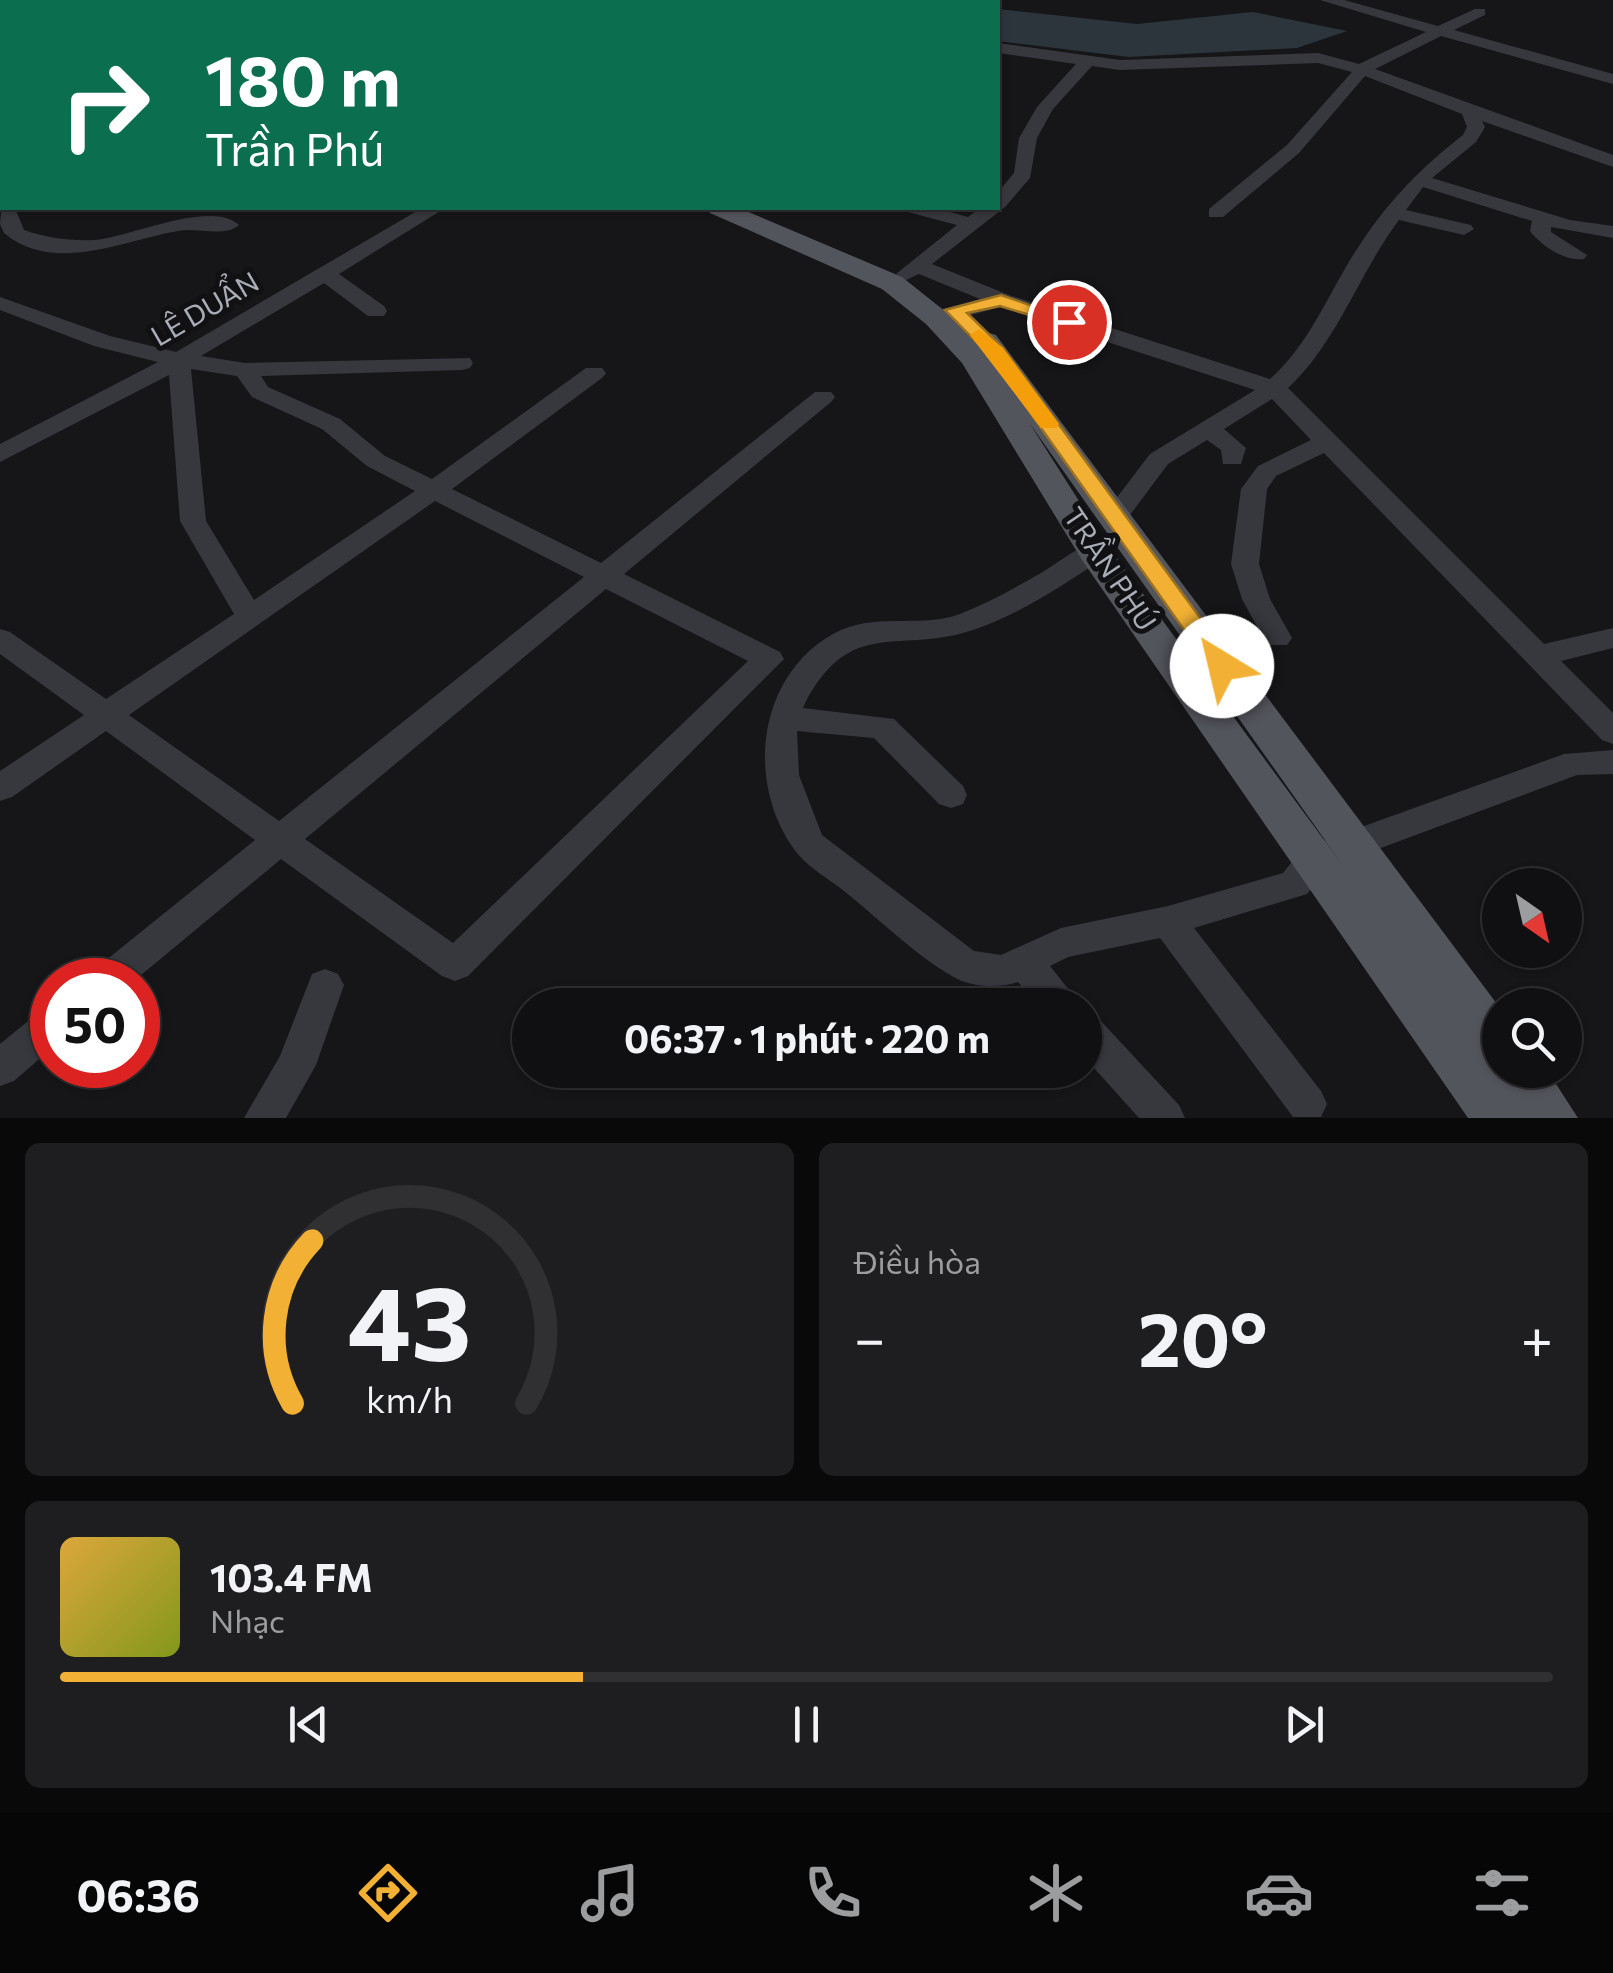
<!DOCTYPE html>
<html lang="vi">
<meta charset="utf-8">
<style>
body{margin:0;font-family:Commissioner,sans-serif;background:#1e1e20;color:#f1f3f6;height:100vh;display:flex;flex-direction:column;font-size:38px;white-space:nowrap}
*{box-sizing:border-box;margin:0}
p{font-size:32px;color:#9c9d9f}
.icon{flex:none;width:55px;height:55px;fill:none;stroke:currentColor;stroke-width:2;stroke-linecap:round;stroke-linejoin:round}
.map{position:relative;height:1118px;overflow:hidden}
.details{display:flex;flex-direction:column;gap:25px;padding:25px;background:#09090a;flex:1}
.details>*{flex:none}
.banner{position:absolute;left:0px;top:0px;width:1000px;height:210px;box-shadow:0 2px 8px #0004,0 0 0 2px #303032;background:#0b6e4f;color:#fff;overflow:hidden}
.needle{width:65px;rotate:146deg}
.fabs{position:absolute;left:1482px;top:868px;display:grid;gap:20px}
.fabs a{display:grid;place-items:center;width:100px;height:100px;border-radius:50%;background:#101012;box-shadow:0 2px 8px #0004,0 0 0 2px #303032;font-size:50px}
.speed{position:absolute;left:30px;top:958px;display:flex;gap:20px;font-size:50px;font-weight:700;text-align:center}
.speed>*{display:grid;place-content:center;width:130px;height:130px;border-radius:50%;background:#101012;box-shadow:0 2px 8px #0004,0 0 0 2px #303032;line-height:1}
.speed .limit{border:15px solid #d22;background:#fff;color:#111}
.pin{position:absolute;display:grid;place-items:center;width:85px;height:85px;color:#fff;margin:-42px;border:5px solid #fff;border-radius:50%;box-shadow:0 2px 10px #0007}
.me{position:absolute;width:110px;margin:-55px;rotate:324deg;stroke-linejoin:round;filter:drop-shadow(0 0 8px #0008)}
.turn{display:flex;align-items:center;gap:35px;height:210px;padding:0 40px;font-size:45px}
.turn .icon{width:130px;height:130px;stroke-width:2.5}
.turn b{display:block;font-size:70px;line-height:85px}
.big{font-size:75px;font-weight:700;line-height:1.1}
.details .widget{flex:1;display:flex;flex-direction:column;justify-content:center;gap:15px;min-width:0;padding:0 35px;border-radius:15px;background:#1e1e20}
.details .dial{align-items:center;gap:0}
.dial svg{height:260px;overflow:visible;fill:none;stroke:#303032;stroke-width:7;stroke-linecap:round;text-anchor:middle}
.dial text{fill:#f1f3f6;stroke:none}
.song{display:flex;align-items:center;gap:30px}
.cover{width:120px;height:120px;border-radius:15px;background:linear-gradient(135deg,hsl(40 70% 55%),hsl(70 70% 35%))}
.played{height:10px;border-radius:5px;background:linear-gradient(90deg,#f2b134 35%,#303032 35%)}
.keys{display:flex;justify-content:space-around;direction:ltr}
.heat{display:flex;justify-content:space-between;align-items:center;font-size:55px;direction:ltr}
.details .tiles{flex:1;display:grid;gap:25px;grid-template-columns:1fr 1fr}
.widget:last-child{grid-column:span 2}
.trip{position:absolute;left:512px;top:988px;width:590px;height:100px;border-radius:50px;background:#101012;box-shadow:0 2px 8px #0004,0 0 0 2px #303032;font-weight:700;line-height:100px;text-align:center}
.tab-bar{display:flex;height:160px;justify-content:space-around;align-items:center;background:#060607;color:#9c9d9f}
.tab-bar .icon{width:70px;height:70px}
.tab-bar .current{color:#f2b134}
.tab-bar b{font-size:45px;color:#f1f3f6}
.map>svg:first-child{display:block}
.water{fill:#2c353c}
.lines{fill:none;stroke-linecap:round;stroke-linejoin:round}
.minor{fill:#37383d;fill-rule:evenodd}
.major{fill:#53555c;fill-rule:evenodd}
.highway{stroke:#63666e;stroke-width:40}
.route{fill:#f2b134;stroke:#9d7322;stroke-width:2.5}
.slow{fill:#f59e0b}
.labels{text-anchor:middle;stroke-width:10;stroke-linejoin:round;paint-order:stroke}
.street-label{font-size:28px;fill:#a8adb8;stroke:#111113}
</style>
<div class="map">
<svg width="1613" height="1118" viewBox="0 0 1613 1118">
<rect width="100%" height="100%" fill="#161618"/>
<polygon class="water" points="998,9 1137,24 1253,12 1347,31 1297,48 1129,57 998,41"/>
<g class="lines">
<g class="minor">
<polygon points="563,0 585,0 586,2 564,2"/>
<path d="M1320 0H1344L1438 26 1475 9H1485V15L1454 30 1613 74V84L1441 36 1375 69 1613 155V167L1482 121 1485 127 1476 142 1432 178 1570 220 1613 226V238L1551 227V232L1587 255 1584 259C1566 262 1541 246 1530 231L1532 221 1423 187 1406 210 1471 225 1474 229 1464 235 1399 220C1359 273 1337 343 1288 388L1544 644 1613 628V648L1561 661 1613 713V744L1602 740 1324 453 1276 476 1267 489 1259 564 1270 599 1292 638 1287 645H1267L1242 599 1231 564 1241 489 1258 466 1311 440 1272 399 1224 429 1246 448 1241 464H1223L1221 450 1207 440 1168 464 1124 523H1106L1102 517 1150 454 1255 390 1000 307 936 325 928 323 925 318 928 313 980 299 919 274 906 280 896 274 957 225 908 212 906 208H935L968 217 980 208H998V192L1014 173 1019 138 1037 107 1076 64 998 53V43L1120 60 1318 53 1359 64 1426 32ZM1318 63 1352 72 1287 145 1209 209V217H1223L1299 153 1365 76 1462 114 1467 127 1463 135C1422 167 1390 199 1361 243 1330 288 1312 342 1270 379L1009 295 932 264 1005 207 1030 178 1037 138 1053 109 1092 66 1120 70Z"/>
<path d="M2 203V208H15L24 230C47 238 69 241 94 240 129 238 210 199 239 225 224 238 197 227 178 231 124 240 54 275 4 233L0 224Z"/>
<path d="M422 208H445L339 274 384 306 387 311 384 316H368L324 283 201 356 245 363 470 358 473 363 470 368 462 370 261 376 268 387 340 419 385 456 432 479 586 368H602L606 373 602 378 452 489 601 563 815 392H831L835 397 831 402 624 574 780 652 784 659 468 976 455 981 442 976 281 859 135 980H89L95 969 255 840 106 731 12 797 0 801V771L84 715 0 654V629L10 632 106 699 234 614 180 521 169 375 0 462V444L158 362 94 346 0 310V297L110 336 176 352ZM191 369 237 376 252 397 322 429 367 466 415 491 254 600 206 521ZM435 501 584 577 279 821 129 715ZM606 589 748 661 453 943 305 839Z"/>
<path d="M1094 543 1104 546 1108 552 1104 558C1063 585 1022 613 976 629 900 656 851 614 804 705L803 708 894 719 963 786 967 795 963 804 951 808 939 804 874 738 797 731 799 775 822 835 974 951 1001 955 1061 928 1168 906 1283 873 1303 848 1564 754 1613 750V774L1577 775 1327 868 1307 894 1194 928 1321 1091 1327 1104 1321 1117H1293L1160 938 1068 957 1050 966 1081 1005H1038L1018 982C999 989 969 987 952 976 914 954 879 919 844 891 830 880 809 868 797 853 745 786 756 677 833 634 873 611 919 629 960 614 988 603 1015 588 1041 573 1058 563 1075 548 1094 543Z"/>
<polygon points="325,969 338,974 344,985 316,1065 286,1118 244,1118 280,1056 312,974"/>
<polygon points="52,1008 52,1048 14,1081 0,1086 0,1044 38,1013"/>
<polygon points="1085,1014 1099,1019 1179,1105 1185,1118 1139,1118 1085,1058"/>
</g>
<g class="major">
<polygon points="255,0 278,0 279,2 256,2"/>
<path d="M707 208H739L902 277 946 312 973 340 986 332 996 335 1500 1008V1070H1547L1578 1118H1468L1082 560 962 363 926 324 882 289 710 213ZM1030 424 1344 867 1107 545Z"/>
</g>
<g class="highway">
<polyline points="221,2 228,0"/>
<polyline points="0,76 2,75"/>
</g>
</g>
<polygon class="route" points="1001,295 1078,322 1069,327 1000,306 967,313 1003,348 1231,660 1235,666 1231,672 1214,672 990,356 945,310"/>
<polygon class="slow" points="979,329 1003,348 1059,424 1056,428 1041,428 970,335"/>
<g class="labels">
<g class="street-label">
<text transform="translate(205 309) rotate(-30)" y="10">LÊ DUẨN</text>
<text transform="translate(1110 569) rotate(56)" y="10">TRẦN PHÚ</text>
</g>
</g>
</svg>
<div class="fabs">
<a><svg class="needle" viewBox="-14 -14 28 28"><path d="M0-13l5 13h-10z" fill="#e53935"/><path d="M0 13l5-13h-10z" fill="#9c9d9f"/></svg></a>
<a><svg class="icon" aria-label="search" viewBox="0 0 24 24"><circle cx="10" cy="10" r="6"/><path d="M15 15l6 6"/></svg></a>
</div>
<div class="speed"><div class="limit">50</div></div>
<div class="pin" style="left:1069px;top:322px;background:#d93025"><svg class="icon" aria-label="arrive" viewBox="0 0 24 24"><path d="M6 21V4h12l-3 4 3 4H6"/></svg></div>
<svg class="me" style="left:1222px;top:666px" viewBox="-20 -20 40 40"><circle r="19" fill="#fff"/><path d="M0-13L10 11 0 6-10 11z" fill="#f2b134"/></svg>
<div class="trip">06:37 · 1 phút · 220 m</div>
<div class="banner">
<div class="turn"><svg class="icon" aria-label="right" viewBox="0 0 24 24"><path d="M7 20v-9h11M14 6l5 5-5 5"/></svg><div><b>180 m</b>Trần Phú</div></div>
</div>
</div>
<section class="details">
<div class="tiles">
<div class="widget dial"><svg viewBox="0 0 100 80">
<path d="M14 69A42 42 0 1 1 86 69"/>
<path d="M14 69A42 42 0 0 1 20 19" stroke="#f2b134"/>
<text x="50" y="56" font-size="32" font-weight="700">43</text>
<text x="50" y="72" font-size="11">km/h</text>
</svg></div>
<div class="widget"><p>Điều hòa</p>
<div class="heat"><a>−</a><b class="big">20°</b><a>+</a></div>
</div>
<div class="widget">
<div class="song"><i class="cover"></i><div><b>103.4 FM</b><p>Nhạc</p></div></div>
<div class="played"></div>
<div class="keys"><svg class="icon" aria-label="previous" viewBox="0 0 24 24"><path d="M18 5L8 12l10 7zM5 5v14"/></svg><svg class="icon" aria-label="pause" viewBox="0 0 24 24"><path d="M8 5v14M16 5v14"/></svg><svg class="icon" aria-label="next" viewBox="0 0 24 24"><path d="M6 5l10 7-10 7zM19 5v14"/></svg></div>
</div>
</div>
</section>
<nav class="tab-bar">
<b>06:36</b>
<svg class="icon current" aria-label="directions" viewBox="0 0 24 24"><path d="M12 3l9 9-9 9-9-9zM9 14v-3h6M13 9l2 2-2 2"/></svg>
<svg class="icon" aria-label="music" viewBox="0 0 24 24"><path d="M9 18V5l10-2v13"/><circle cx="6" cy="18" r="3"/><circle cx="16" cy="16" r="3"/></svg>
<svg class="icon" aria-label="phone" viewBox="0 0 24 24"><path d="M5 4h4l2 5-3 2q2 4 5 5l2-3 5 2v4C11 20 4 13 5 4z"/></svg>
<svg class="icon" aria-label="climate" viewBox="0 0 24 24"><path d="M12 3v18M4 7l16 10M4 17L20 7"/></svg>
<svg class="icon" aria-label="car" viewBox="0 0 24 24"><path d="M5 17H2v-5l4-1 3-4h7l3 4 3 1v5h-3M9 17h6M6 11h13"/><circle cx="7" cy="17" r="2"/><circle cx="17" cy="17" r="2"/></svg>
<svg class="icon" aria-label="filters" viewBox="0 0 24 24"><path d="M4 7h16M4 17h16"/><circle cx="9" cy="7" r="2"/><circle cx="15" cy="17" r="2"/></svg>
</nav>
